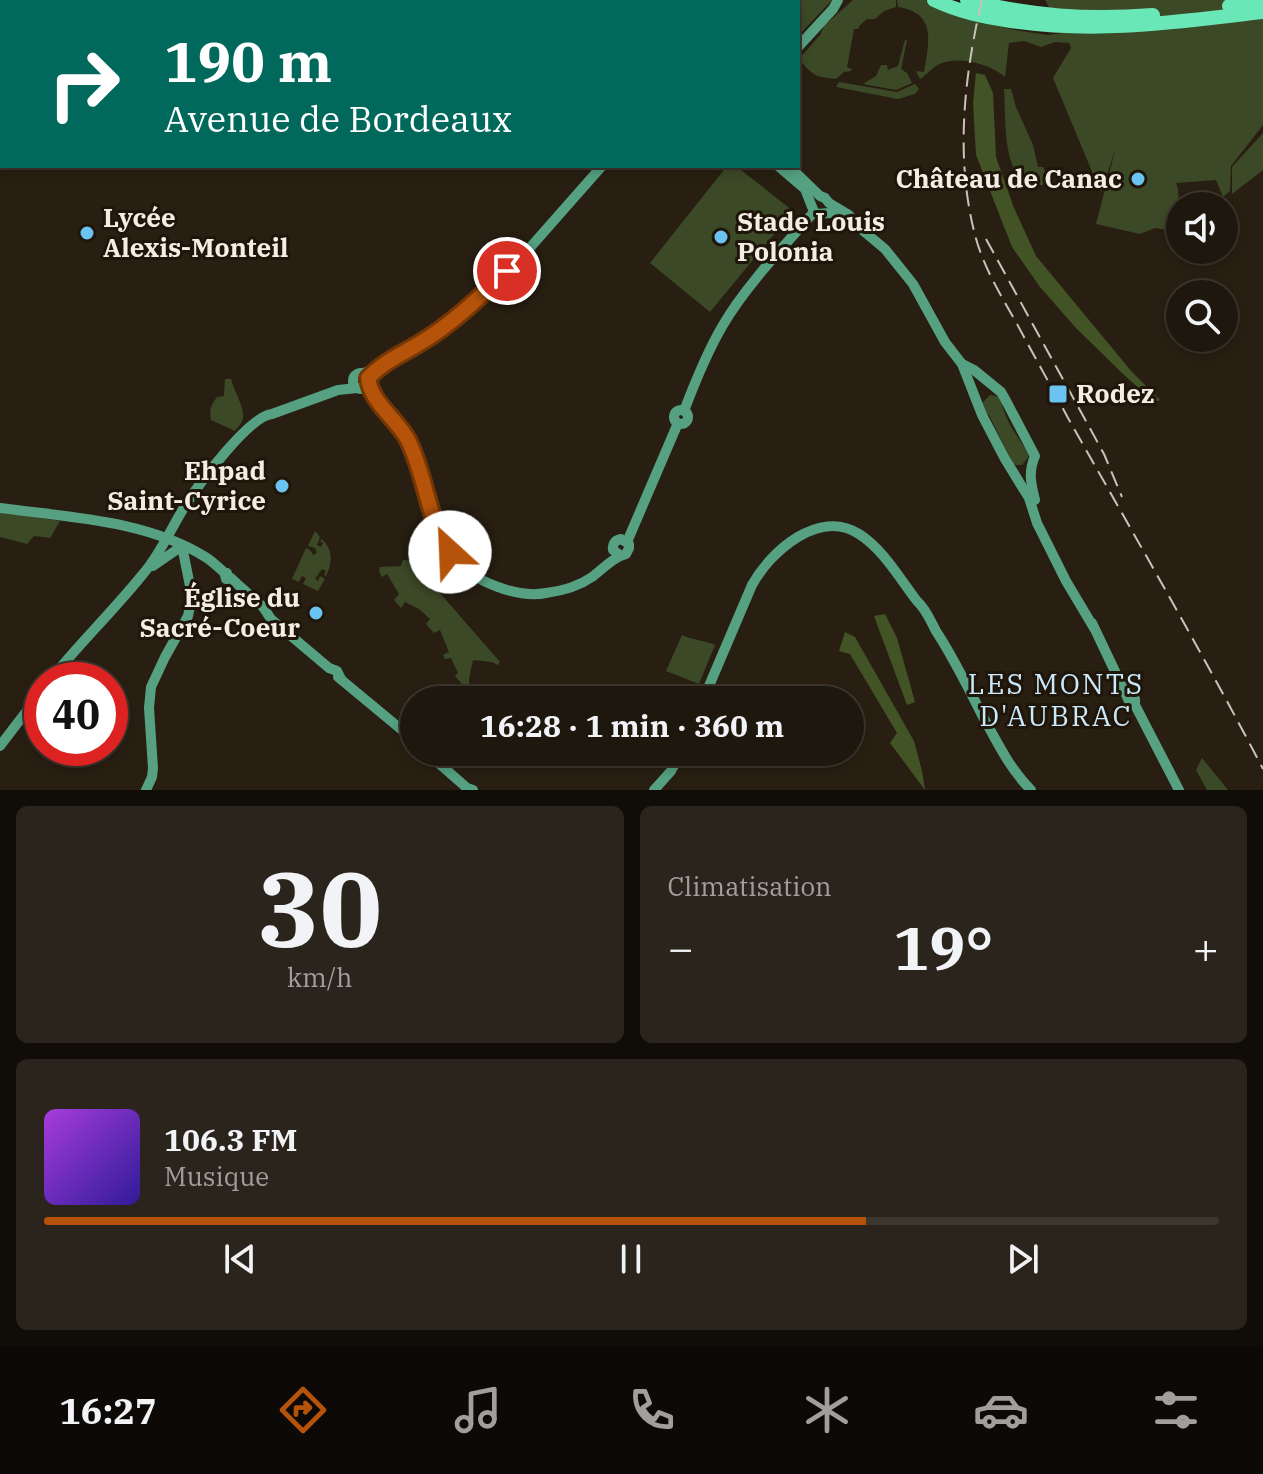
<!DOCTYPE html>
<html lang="fr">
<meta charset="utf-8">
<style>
body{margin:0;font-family:"IBM Plex Serif",serif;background:#2b241c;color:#f1f3f6;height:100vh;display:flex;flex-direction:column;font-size:30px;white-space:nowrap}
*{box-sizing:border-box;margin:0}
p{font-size:26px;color:#a19f9e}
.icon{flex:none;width:44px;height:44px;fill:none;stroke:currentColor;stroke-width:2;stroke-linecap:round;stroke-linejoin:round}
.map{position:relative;height:790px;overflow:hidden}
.sheet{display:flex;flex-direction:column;gap:16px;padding:16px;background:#100d08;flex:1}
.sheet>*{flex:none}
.guide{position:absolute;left:0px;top:0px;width:800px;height:168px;box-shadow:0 4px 12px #0003,0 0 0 2px #3c362e;background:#00695c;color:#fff;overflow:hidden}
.buttons{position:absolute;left:1166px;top:192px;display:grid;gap:16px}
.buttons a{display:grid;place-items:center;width:72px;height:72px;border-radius:50%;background:#1e170e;box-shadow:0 4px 12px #0003,0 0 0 2px #3c362e;font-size:40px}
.speed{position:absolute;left:24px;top:662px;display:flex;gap:16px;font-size:40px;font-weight:700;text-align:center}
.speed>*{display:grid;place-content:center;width:104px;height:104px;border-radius:50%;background:#1e170e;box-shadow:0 4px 12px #0003,0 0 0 2px #3c362e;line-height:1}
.speed .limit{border:12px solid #d22;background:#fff;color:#111}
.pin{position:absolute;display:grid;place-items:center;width:68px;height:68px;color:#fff;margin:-34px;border:4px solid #fff;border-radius:50%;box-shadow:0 2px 8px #0007}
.me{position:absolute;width:88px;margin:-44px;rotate:335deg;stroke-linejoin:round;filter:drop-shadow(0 0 6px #0008)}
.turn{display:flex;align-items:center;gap:28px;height:168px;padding:0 32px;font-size:36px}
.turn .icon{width:104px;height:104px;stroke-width:2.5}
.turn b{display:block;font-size:56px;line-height:68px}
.big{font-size:60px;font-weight:700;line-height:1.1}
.sheet .card{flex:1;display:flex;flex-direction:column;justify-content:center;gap:12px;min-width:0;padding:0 28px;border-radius:12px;background:#2b241c}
.sheet .dial{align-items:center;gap:0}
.dial b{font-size:104px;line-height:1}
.song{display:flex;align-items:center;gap:24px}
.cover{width:96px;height:96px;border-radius:12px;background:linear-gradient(135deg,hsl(280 70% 55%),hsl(250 70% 35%))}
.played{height:8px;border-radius:4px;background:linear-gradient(90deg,#b45309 70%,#3c362e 70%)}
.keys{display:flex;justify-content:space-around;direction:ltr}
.heat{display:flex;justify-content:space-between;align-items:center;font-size:44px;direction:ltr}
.sheet .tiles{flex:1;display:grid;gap:16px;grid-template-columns:1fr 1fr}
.card:last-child{grid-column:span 2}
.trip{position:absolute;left:400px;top:686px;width:464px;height:80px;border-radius:40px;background:#1e170e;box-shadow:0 4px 12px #0003,0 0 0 2px #3c362e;font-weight:700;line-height:80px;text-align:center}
.tab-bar{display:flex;height:128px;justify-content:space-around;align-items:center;background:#0c0906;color:#a19f9e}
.tab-bar .icon{width:56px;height:56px}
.tab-bar .selected{color:#b45309}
.tab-bar b{font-size:36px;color:#f1f3f6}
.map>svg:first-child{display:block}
.green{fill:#3c4927}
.forest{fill:#425325}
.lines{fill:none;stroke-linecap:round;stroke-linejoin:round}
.secondary{stroke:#55a182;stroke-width:10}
.highway{stroke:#69e7b6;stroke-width:14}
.rail{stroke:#cac2b9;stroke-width:2;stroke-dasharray:16 8;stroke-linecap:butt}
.route-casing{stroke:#753606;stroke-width:20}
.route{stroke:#b45309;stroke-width:14}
.poi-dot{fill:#6ac3f1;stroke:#1f1509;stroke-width:3}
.labels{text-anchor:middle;stroke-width:6;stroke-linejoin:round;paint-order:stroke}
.poi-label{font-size:26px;font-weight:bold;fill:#f4ede5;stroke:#1f1509;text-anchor:end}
.neighbourhood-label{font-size:28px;letter-spacing:2px;fill:#cae9fa;stroke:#1f1509}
</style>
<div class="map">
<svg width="1263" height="790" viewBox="0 0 1263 790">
<rect width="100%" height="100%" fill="#281f12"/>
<g class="green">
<polygon points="791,0 832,0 798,36 798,2 791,2"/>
<path d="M853 0H896V7L884 11 875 19H867L860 25 858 29H854L847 67 852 69 851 71 844 72 836 79C815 77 812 75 799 59L820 35 824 26Z"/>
<path d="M897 0H925L944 9 1015 30 1048 35 1063 33 1045 0H1263V125L1231 166 1230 191 1223 197 1216 180 1176 183 1178 189 1180 230 1174 231 1155 228 1140 234 1096 224 1116 147 1101 193 1053 78 1071 48 1069 43 1055 42 1041 47 1024 41 1009 43 1005 77C991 64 960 56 942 63 933 66 928 74 920 79L916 71 924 72C929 42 937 13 898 7Z"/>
<polygon points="905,40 907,40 901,69 907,73 912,83 896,90 863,84 876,76 881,65 887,65 888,70 898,66"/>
<polygon points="839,82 897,92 915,84 919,89 915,94 898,99 836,87"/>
<path d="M1004 89H1011L1016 107 1033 145 1038 167H1043L1047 175 1043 185H1035L1029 178 1016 173C1003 148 1006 117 1004 89Z"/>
<polygon points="1263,133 1263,170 1232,194 1232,167"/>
<polygon points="727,166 736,166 793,211 710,312 650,263"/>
<path d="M225 379H231C233 388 246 411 243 419 243 422 236 429 235 431L211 420C209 410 211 405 217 397L224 396Z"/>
<path d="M990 395 1001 397C1002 417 1019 439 1030 455L1022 465H1015L1008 460 1009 456 989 415 984 413 983 402Z"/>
<polygon points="0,512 60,521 50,538 34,536 27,544 0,537"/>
<path d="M315 531 320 537 317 545 321 547 323 543 320 541 322 539C333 550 333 562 326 576L324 575 326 571 322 569 315 579 318 581 320 576 325 579 318 591 303 584 306 578 302 576 299 582 292 579 306 548 310 550 313 555 317 553 315 548 308 546Z"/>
<polygon points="403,560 412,561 500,662 498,665 492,662 473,660 469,679 470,690 467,690 455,676 458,673 451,658 445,659 443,655 449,652 440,630 434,633 426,624 430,619 419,609 405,602 401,608 394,600 399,594 387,574 382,577 379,571 380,567 401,566"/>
<path d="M682 635C692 640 703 640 715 645L699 684 666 671Z"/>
<polygon points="1202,758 1228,790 1207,790 1196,770"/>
</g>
<g class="forest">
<polygon points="976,73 985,75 993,93 996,157 1014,208 1036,256 1132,372 1160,400 1154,402 1122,373 1076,328 1040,287 1012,247 976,155 973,103"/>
<polygon points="885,614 897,638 915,702 907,705 874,616"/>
<polygon points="845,632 855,637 914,741 922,771 925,790 890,743 897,733 850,654 839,651"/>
</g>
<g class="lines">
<g class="secondary">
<polyline points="357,0 365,0"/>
<polyline points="663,0 663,2"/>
<polyline points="578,2 580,0"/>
<polyline points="798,47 833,9 838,0"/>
<path d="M778 166 805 189 814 212 818 214C831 213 833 211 845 219"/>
<polyline points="789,166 820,196 825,198 829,203 849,215 855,224 885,249 913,284 945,342 962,364 982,415 1005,459 1029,498 1037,523 1066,581 1094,628"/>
<path d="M962 364 974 370 1001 392 1004 397 1035 456C1028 472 1031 484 1035 500"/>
<circle cx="361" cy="381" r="8"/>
<polyline points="361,374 380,366 420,343 476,300 520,259 602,166"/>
<path d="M368 383C372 390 375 398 380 405 389 416 400 425 407 438 439 493 423 561 498 587 514 593 530 596 546 593 562 591 579 586 592 577 604 568 612 558 626 554L629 548V544L621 539C615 540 612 544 613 550L620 555"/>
<circle cx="681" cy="417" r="7"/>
<path d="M684 411C695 382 707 352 723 325 745 287 784 246 814 212"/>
<path d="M0 508C67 517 148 520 207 558 213 562 220 569 226 574"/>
<polyline points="627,542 678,423"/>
<polyline points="153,566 182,546"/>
<polyline points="227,573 225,575 226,579 231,578 234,581 263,607 271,619 329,668 337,671 341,679"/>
<polyline points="1092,623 1130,703 1135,705"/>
<polyline points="338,677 414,740"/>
<path d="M50 680C80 643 114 610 143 574 161 553 171 528 185 506 198 485 249 416 272 414L338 390 357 388"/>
<polyline points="1135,699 1135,705 1179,790"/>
<path d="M703 700 752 585C770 552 819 508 859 534 883 549 900 579 917 601 926 609 930 620 936 631 953 657 967 685 981 713 996 740 1009 768 1031 790"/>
<polyline points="0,746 42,691"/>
<polyline points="426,752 467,788 473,790"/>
<polyline points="146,790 152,777 153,768 149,708 151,687 165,657 188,616 190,606 190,586 182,546"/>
<polyline points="654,790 671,771 681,752"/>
</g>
<g class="highway">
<path d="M934 0C959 12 984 17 1011 21 1099 34 1176 22 1263 12"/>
<path d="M967 0C1031 16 1087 20 1153 15"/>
<polyline points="1229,6 1263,2"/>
</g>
<g class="rail">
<path d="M982 0C964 76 955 158 975 235 983 266 1000 294 1016 322 1033 354 1051 386 1068 418 1134 535 1201 650 1263 769"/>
<polyline points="986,239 1104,454 1122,497"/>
</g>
</g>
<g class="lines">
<defs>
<path id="route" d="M450 552C427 518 426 476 408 440 397 419 371 403 368 378 386 360 399 356 420 343 451 325 481 296 507 271"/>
</defs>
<use href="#route" class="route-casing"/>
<use href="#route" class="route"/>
</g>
<g class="poi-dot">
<circle cx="1138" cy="179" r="8"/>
<circle cx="87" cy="233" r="8"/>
<circle cx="721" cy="237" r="8"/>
<rect x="1048" y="384" width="20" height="20" rx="4"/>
<circle cx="282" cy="486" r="8"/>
<circle cx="316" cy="613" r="8"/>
</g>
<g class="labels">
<g class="poi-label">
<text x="1122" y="188">Château de Canac</text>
<text x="103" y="227" text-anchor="start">Lycée<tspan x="103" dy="30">Alexis-Monteil</tspan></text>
<text x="737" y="231" text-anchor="start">Stade Louis<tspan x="737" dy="30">Polonia</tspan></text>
<text x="1076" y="403" text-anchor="start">Rodez</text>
<text x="266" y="480">Ehpad<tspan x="266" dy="30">Saint-Cyrice</tspan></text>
<text x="300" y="607">Église du<tspan x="300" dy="30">Sacré-Coeur</tspan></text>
</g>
<g class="neighbourhood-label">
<text x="1056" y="694">LES MONTS<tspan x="1056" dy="32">D'AUBRAC</tspan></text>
</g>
</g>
</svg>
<div class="buttons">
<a><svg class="icon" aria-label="sound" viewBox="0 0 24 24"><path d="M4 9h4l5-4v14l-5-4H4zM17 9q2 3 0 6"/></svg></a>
<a><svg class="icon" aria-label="search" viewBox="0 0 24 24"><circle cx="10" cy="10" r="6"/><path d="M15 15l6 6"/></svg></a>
</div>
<div class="speed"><div class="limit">40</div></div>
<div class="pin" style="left:507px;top:271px;background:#d93025"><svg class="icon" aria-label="arrive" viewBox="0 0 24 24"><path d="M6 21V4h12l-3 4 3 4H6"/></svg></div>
<svg class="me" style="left:450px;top:552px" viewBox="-20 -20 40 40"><circle r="19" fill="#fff"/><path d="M0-13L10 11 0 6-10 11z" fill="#b45309"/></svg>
<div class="trip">16:28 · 1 min · 360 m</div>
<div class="guide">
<div class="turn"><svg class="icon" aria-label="right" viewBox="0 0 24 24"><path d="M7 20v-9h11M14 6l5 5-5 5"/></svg><div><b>190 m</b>Avenue de Bordeaux</div></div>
</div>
</div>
<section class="sheet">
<div class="tiles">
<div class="card dial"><b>30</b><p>km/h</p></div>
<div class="card"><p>Climatisation</p>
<div class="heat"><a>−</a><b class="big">19°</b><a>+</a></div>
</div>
<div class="card">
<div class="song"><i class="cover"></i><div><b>106.3 FM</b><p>Musique</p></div></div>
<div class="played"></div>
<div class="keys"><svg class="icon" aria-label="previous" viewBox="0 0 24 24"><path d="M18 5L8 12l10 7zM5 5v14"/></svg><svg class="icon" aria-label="pause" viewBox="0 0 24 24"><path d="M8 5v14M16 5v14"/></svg><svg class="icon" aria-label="next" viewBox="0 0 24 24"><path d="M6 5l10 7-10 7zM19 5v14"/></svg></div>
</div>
</div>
</section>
<nav class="tab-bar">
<b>16:27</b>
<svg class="icon selected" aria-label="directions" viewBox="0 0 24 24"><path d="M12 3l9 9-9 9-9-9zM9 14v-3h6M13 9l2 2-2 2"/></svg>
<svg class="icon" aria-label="music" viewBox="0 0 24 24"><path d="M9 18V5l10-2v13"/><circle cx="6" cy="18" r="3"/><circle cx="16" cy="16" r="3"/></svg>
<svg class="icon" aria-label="phone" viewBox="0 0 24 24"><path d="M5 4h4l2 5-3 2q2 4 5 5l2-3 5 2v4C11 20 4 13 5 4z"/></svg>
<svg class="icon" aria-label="climate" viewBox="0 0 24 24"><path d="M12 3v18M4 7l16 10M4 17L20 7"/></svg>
<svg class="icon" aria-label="car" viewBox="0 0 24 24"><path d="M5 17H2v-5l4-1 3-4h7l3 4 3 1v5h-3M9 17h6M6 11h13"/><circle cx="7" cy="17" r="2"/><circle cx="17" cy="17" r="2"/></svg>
<svg class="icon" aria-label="filters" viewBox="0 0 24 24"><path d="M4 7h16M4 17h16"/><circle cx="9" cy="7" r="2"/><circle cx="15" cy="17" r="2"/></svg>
</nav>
